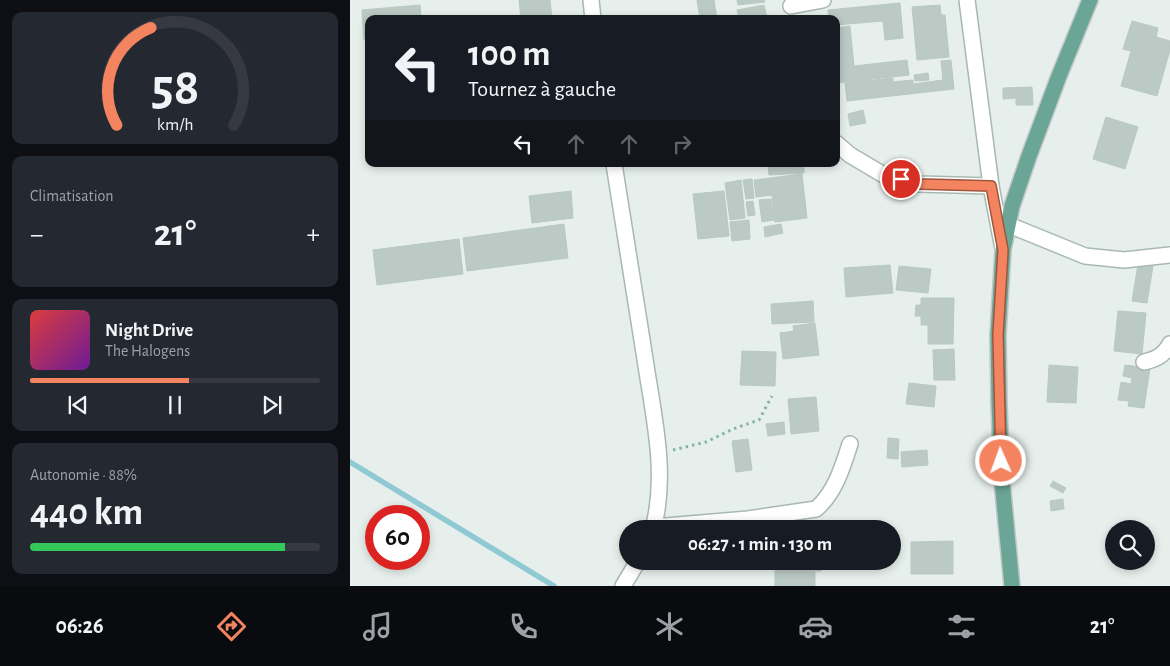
<!DOCTYPE html>
<html lang="fr">
<meta charset="utf-8">
<style>
body{margin:0;font-family:"Alegreya Sans",sans-serif;background:#242831;color:#f1f3f6;height:100vh;display:flex;flex-direction:column;font-size:19px;white-space:nowrap}
*{box-sizing:border-box;margin:0}
p{font-size:16px;color:#9ea1a6}
.icon{flex:none;width:28px;height:28px;fill:none;stroke:currentColor;stroke-width:2;stroke-linecap:round;stroke-linejoin:round}
.map{position:relative;flex:1;overflow:hidden}
.drawer{display:flex;flex-direction:column;gap:12px;padding:12px;background:#0d0f14;width:350px}
.drawer>*{flex:none}
.guide{position:absolute;left:15px;top:15px;width:475px;height:152px;border-radius:10px;box-shadow:0 2px 8px #0003;background:#171b24;color:#f1f3f6;overflow:hidden}
.tools{position:absolute;left:755px;top:520px;display:grid;gap:10px}
.tools a{display:grid;place-items:center;width:50px;height:50px;border-radius:50%;background:#171b24;box-shadow:0 2px 8px #0003;font-size:25px}
.speed{position:absolute;left:15px;top:505px;display:flex;gap:10px;font-size:25px;font-weight:700;text-align:center}
.speed>*{display:grid;place-content:center;width:65px;height:65px;border-radius:50%;background:#171b24;box-shadow:0 2px 8px #0003;line-height:1}
.speed .limit{border:8px solid #d22;background:#fff;color:#111}
.pin{position:absolute;display:grid;place-items:center;width:42px;height:42px;color:#fff;margin:-21px;border:2px solid #fff;border-radius:50%;box-shadow:0 1px 5px #0007}
.me{position:absolute;width:55px;margin:-28px;rotate:358deg;stroke-linejoin:round;filter:drop-shadow(0 0 4px #0008)}
.turn{display:flex;align-items:center;gap:18px;height:105px;padding:0 20px;font-size:22px}
.turn .icon{width:65px;height:65px;stroke-width:2.5}
.turn b{display:block;font-size:35px;line-height:42px}
.lanes{display:flex;align-items:center;height:48px;padding:0 20px;background:#0003;justify-content:center;gap:25px;direction:ltr}
.lanes .off{opacity:.35}
.big{font-size:38px;font-weight:700;line-height:1.1}
.drawer .widget{flex:1;display:flex;flex-direction:column;justify-content:center;gap:8px;min-width:0;padding:0 18px;border-radius:10px;background:#242831}
.drawer .dial{align-items:center;gap:0}
.dial svg{height:130px;overflow:visible;fill:none;stroke:#363941;stroke-width:7;stroke-linecap:round;text-anchor:middle}
.dial text{fill:#f1f3f6;stroke:none}
.song{display:flex;align-items:center;gap:15px}
.cover{width:60px;height:60px;border-radius:8px;background:linear-gradient(135deg,hsl(0 70% 55%),hsl(280 70% 35%))}
.played{height:5px;border-radius:2px;background:linear-gradient(90deg,#f4845f 55%,#363941 55%)}
.keys{display:flex;justify-content:space-around;direction:ltr}
.heat{display:flex;justify-content:space-between;align-items:center;font-size:28px;direction:ltr}
.charge{height:8px;border-radius:4px;background:linear-gradient(90deg,#34c759 88%,#363941 0)}
.trip{position:absolute;left:269px;top:520px;width:282px;height:50px;border-radius:25px;background:#171b24;box-shadow:0 2px 8px #0003;font-weight:700;line-height:50px;text-align:center}
.menu{display:flex;height:80px;justify-content:space-around;align-items:center;background:#090b0e;color:#9ea1a6}
.menu .icon{width:35px;height:35px}
.menu .active{color:#f4845f}
.menu b{font-size:22px;color:#f1f3f6}
main{display:flex;flex:1;min-height:0}
.map>svg:first-child{display:block}
.lines{fill:none;stroke-linecap:round;stroke-linejoin:round}
.stream{stroke:#8ec9d4;stroke-width:5.5}
.building{fill:#bbcac4;stroke:#b8c9c2}
.minor-casing{stroke:#a8b8b2;stroke-width:18}
.major-casing{stroke:#c2cac8;stroke-width:18}
.path{stroke:#86b3a5;stroke-width:3;stroke-dasharray:2.5 4;stroke-linecap:butt}
.minor{stroke:#fff;stroke-width:15}
.major{stroke:#6aa596;stroke-width:15}
.route-casing{stroke:#9f563e;stroke-width:12}
.route{stroke:#f4845f;stroke-width:9}
</style>
<main>
<section class="drawer">
<div class="widget dial"><svg viewBox="0 0 100 80">
<path d="M14 69A42 42 0 1 1 86 69"/>
<path d="M14 69A42 42 0 0 1 35 9" stroke="#f4845f"/>
<text x="50" y="56" font-size="32" font-weight="700">58</text>
<text x="50" y="72" font-size="11">km/h</text>
</svg></div>
<div class="widget"><p>Climatisation</p>
<div class="heat"><a>−</a><b class="big">21°</b><a>+</a></div>
</div>
<div class="widget">
<div class="song"><i class="cover"></i><div><b>Night Drive</b><p>The Halogens</p></div></div>
<div class="played"></div>
<div class="keys"><svg class="icon" aria-label="previous" viewBox="0 0 24 24"><path d="M18 5L8 12l10 7zM5 5v14"/></svg><svg class="icon" aria-label="pause" viewBox="0 0 24 24"><path d="M8 5v14M16 5v14"/></svg><svg class="icon" aria-label="next" viewBox="0 0 24 24"><path d="M6 5l10 7-10 7zM19 5v14"/></svg></div>
</div>
<div class="widget"><p>Autonomie · 88%</p><b class="big">440 km</b><div class="charge"></div></div>
</section>
<div class="map">
<svg width="820" height="586" viewBox="0 0 820 586">
<rect width="100%" height="100%" fill="#e6efeb"/>
<g class="lines">
<polyline class="stream" points="0,462 204,586"/>
</g>
<g class="building">
<polygon points="169,0 200,0 202,19 171,19"/>
<polygon points="347,0 364,0 367,19 350,19"/>
<polygon points="387,0 414,0 415,2 388,5"/>
<polygon points="550,3 553,38 535,40 533,21 486,25 486,19 479,19 478,10"/>
<polygon points="70,5 71,19 19,19 19,40 14,40 12,10"/>
<polygon points="414,5 417,18 389,19 387,10"/>
<polygon points="590,5 591,15 595,15 599,57 567,60 562,7"/>
<polygon points="782,21 808,28 806,37 820,41 820,50 807,96 771,86 781,51 773,49"/>
<polygon points="500,26 504,66 557,60 559,75 486,83 486,28"/>
<polygon points="601,60 604,89 497,101 495,83 543,78 543,82 563,80 563,84 593,80 591,61"/>
<polygon points="578,73 579,80 565,81 564,75"/>
<polygon points="682,87 683,105 666,105 666,98 653,99 653,88"/>
<polygon points="513,110 516,123 500,126 498,114"/>
<polygon points="756,117 788,127 775,169 743,159"/>
<polygon points="418,164 454,164 454,173 419,175"/>
<polygon points="452,174 457,218 425,222 422,195 406,197 404,180"/>
<polygon points="402,179 404,198 396,199 393,180"/>
<polygon points="391,180 395,218 380,220 375,183"/>
<polygon points="221,191 223,218 182,223 179,196"/>
<polygon points="374,191 379,236 348,239 343,194"/>
<polygon points="421,199 424,220 412,222 409,200"/>
<polygon points="403,201 405,215 398,216 396,202"/>
<polygon points="399,220 400,239 382,241 380,222"/>
<polygon points="214,224 218,258 117,271 113,238"/>
<polygon points="431,224 433,233 415,237 414,227"/>
<polygon points="109,239 113,274 27,285 23,250"/>
<polygon points="788,264 803,266 797,303 782,301"/>
<polygon points="540,265 543,293 496,297 494,268"/>
<polygon points="549,266 581,269 578,293 546,290"/>
<polygon points="571,298 604,298 603,344 578,344 578,325 571,325 571,316 565,316 566,305 571,305"/>
<polygon points="463,301 464,322 422,324 421,304"/>
<polygon points="768,311 796,313 792,354 764,351"/>
<polygon points="465,323 469,355 433,359 430,333 444,331 443,326"/>
<polygon points="604,349 605,380 584,380 583,350"/>
<polygon points="392,351 426,352 425,386 390,385"/>
<polygon points="699,365 728,367 726,403 697,402"/>
<polygon points="775,365 800,368 794,408 778,406 779,401 768,400 771,382 781,384 782,378 773,376"/>
<polygon points="559,383 586,386 584,407 556,404"/>
<polygon points="466,397 469,431 441,434 438,399"/>
<polygon points="434,422 435,434 418,436 416,424"/>
<polygon points="538,438 549,439 548,459 537,458"/>
<polygon points="398,439 402,470 386,472 382,441"/>
<polygon points="577,450 578,465 552,467 551,452"/>
<polygon points="703,481 716,488 713,493 700,486"/>
<polygon points="713,499 714,509 701,511 700,501"/>
<polygon points="603,541 603,574 561,574 561,542"/>
<polygon points="425,561 471,561 471,571 465,571 465,586 425,586"/>
</g>
<g class="lines">
<defs>
<g id="minor">
<polyline points="241,0 243,19"/>
<polyline points="617,0 641,186 653,249"/>
<polyline points="441,6 473,0"/>
<polyline points="486,143 500,155 532,174 569,184 641,186"/>
<path d="M264 164C274 229 285 294 295 359 303 414 318 473 303 529"/>
<polyline points="659,225 735,256 774,260 820,255"/>
<path d="M794 362C807 359 814 355 820 344"/>
<path d="M304 527 398 519 466 509C485 493 493 466 500 444"/>
<polyline points="273,586 288,561"/>
</g>
<polyline id="major" points="662,586 652,481 649,403 648,335 653,250 662,206 679,156 709,76 740,0"/>
</defs>
<use href="#minor" class="minor-casing"/>
<use href="#major" class="major-casing"/>
<polyline class="path" points="323,450 356,442 383,429 409,420 422,396"/>
<use href="#minor" class="minor"/>
<use href="#major" class="major"/>
</g>
<g class="lines">
<defs>
<polyline id="route" points="551,179 569,184 641,186 653,250 648,335 651,461"/>
</defs>
<use href="#route" class="route-casing"/>
<use href="#route" class="route"/>
</g>
</svg>
<div class="tools">
<a><svg class="icon" aria-label="search" viewBox="0 0 24 24"><circle cx="10" cy="10" r="6"/><path d="M15 15l6 6"/></svg></a>
</div>
<div class="speed"><div class="limit">60</div></div>
<div class="pin" style="left:551px;top:179px;background:#d93025"><svg class="icon" aria-label="arrive" viewBox="0 0 24 24"><path d="M6 21V4h12l-3 4 3 4H6"/></svg></div>
<svg class="me" style="left:651px;top:461px" viewBox="-20 -20 40 40"><circle r="17" fill="#f4845f" stroke="#fff" stroke-width="3"/><path d="M0-11L8 9 0 5-8 9z" fill="#fff"/></svg>
<div class="trip">06:27 · 1 min · 130 m</div>
<div class="guide">
<div class="turn"><svg class="icon" aria-label="left" viewBox="0 0 24 24"><path d="M17 20v-9H6M10 6l-5 5 5 5"/></svg><div><b>100 m</b>Tournez à gauche</div></div>
<div class="lanes"><svg class="icon" aria-label="left" viewBox="0 0 24 24"><path d="M17 20v-9H6M10 6l-5 5 5 5"/></svg><svg class="icon off" aria-label="ahead" viewBox="0 0 24 24"><path d="M12 20V5M6 11l6-6 6 6"/></svg><svg class="icon off" aria-label="ahead" viewBox="0 0 24 24"><path d="M12 20V5M6 11l6-6 6 6"/></svg><svg class="icon off" aria-label="right" viewBox="0 0 24 24"><path d="M7 20v-9h11M14 6l5 5-5 5"/></svg></div>
</div>
</div>
</main>
<nav class="menu">
<b>06:26</b>
<svg class="icon active" aria-label="directions" viewBox="0 0 24 24"><path d="M12 3l9 9-9 9-9-9zM9 14v-3h6M13 9l2 2-2 2"/></svg>
<svg class="icon" aria-label="music" viewBox="0 0 24 24"><path d="M9 18V5l10-2v13"/><circle cx="6" cy="18" r="3"/><circle cx="16" cy="16" r="3"/></svg>
<svg class="icon" aria-label="phone" viewBox="0 0 24 24"><path d="M5 4h4l2 5-3 2q2 4 5 5l2-3 5 2v4C11 20 4 13 5 4z"/></svg>
<svg class="icon" aria-label="climate" viewBox="0 0 24 24"><path d="M12 3v18M4 7l16 10M4 17L20 7"/></svg>
<svg class="icon" aria-label="car" viewBox="0 0 24 24"><path d="M5 17H2v-5l4-1 3-4h7l3 4 3 1v5h-3M9 17h6M6 11h13"/><circle cx="7" cy="17" r="2"/><circle cx="17" cy="17" r="2"/></svg>
<svg class="icon" aria-label="filters" viewBox="0 0 24 24"><path d="M4 7h16M4 17h16"/><circle cx="9" cy="7" r="2"/><circle cx="15" cy="17" r="2"/></svg>
<b>21°</b>
</nav>
